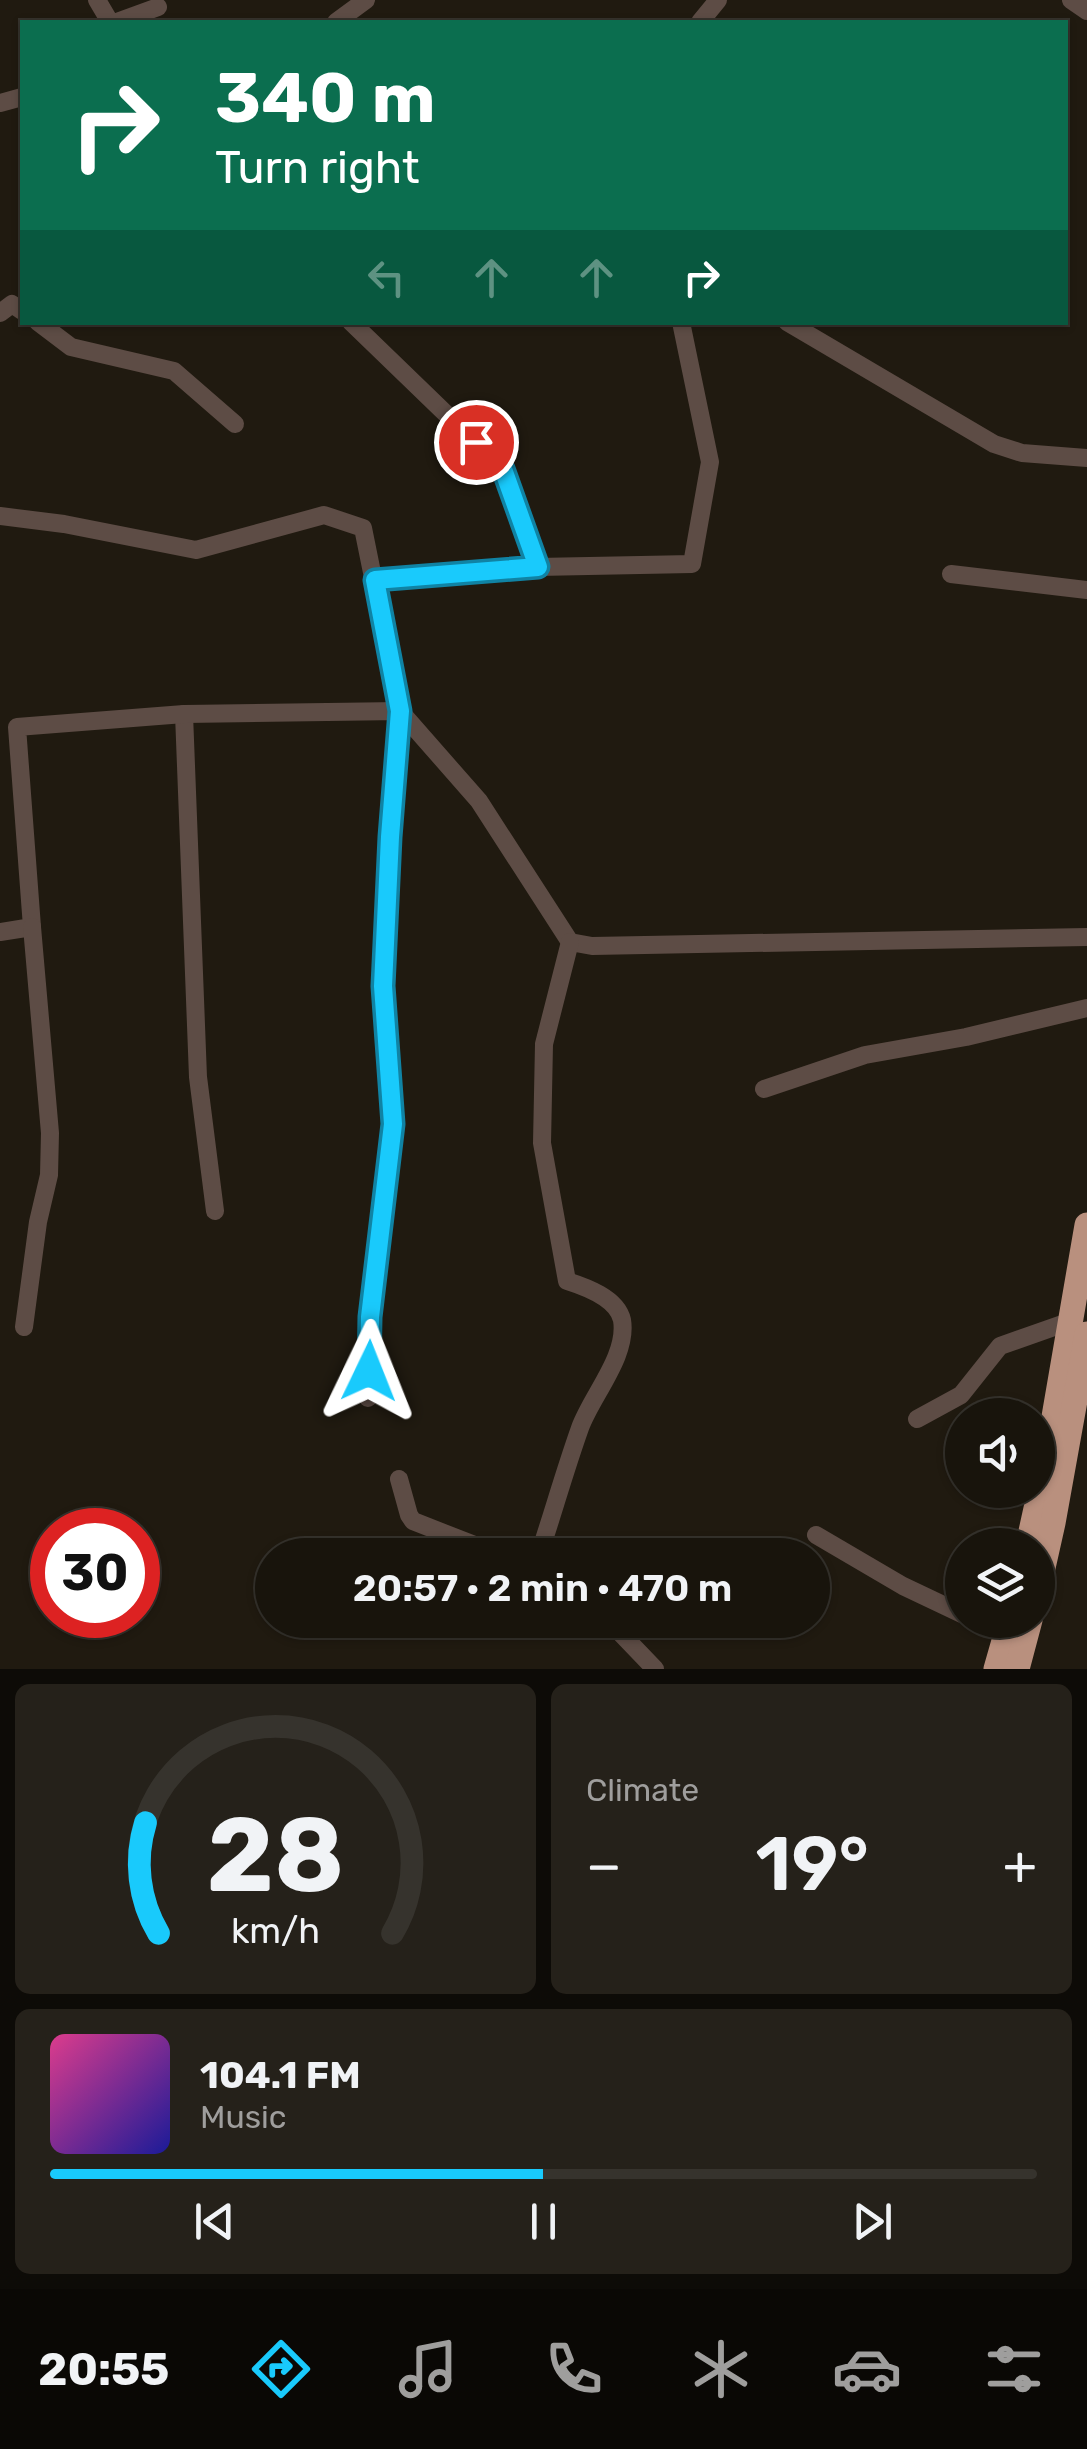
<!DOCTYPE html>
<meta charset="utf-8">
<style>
body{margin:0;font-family:Rubik,sans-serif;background:#25211a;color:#f1f3f6;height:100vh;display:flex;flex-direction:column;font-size:38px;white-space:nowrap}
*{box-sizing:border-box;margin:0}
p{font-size:32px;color:#9f9e9d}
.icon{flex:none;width:55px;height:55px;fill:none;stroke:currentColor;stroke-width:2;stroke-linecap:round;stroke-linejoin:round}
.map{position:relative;height:1669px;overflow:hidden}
.side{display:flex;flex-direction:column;gap:15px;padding:15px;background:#0d0b07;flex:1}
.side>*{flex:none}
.hud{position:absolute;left:20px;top:20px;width:1048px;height:305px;border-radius:0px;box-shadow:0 2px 8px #0004,0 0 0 2px #36332d;background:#0b6e4f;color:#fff;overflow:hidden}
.buttons{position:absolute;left:945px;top:1398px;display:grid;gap:20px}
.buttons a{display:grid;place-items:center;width:110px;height:110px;border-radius:50%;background:#18140c;box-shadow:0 2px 8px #0004,0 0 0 2px #36332d;font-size:50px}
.speed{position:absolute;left:30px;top:1508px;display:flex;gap:20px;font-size:50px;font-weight:700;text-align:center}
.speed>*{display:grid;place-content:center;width:130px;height:130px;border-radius:50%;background:#18140c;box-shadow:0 2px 8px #0004,0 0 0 2px #36332d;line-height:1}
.speed .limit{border:15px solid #d22;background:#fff;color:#111}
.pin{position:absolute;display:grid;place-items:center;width:85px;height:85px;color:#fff;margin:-42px;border:5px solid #fff;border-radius:50%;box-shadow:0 2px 10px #0007}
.me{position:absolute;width:110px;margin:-55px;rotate:2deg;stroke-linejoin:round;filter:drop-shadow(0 0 8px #0008)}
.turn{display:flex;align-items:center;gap:35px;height:210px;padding:0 30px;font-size:45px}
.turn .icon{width:130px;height:130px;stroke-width:2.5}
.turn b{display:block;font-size:70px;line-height:85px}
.lanes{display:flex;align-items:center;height:95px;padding:0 30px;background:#0003;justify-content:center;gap:50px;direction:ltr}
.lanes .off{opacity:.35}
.big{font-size:75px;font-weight:600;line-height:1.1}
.side .widget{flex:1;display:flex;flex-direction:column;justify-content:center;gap:15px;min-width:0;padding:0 35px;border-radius:15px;background:#25211a}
.side .dial{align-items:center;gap:0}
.dial svg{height:260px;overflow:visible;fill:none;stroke:#36332d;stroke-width:7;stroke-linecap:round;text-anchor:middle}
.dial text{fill:#f1f3f6;stroke:none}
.song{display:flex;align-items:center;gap:30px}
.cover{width:120px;height:120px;border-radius:15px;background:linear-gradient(135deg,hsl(330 70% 55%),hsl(240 70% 35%))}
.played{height:10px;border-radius:5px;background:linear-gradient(90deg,#19cafc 50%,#36332d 50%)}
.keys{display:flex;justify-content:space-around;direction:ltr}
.heat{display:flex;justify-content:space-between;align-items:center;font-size:55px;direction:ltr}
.side .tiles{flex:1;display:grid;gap:15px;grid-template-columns:1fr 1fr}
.widget:last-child{grid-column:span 2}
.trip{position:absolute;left:255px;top:1538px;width:575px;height:100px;border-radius:50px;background:#18140c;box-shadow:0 2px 8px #0004,0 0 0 2px #36332d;font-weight:600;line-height:100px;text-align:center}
.tab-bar{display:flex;height:160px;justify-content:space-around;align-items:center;background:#0a0805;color:#9f9e9d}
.tab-bar .icon{width:70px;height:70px}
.tab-bar .selected{color:#19cafc}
.tab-bar b{font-size:45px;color:#f1f3f6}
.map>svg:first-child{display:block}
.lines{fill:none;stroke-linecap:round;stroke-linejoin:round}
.minor{stroke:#5d4c45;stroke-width:18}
.highway{stroke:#b9907e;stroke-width:25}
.route-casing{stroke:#1083a4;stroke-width:25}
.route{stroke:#19cafc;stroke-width:18}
</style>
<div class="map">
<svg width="1087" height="1669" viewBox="0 0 1087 1669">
<rect width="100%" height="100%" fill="#201a10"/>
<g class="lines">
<g class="minor">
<polyline points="97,0 110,22"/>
<polyline points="1071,0 1087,11"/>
<polyline points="117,22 158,7"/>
<polyline points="336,22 366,0"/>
<polyline points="700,22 718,0"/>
<polyline points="0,103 22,97"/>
<polyline points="0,313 12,304 22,311"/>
<polyline points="38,322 71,347 174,371 235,424"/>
<polyline points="351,322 503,469 537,567"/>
<polyline points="787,322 994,444 1022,453 1087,458"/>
<polyline points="0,516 64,524 196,550 324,515 363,528 400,711 390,837 383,986 393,1125 370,1317 368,1398"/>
<polyline points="951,574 1087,590"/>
<polyline points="375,580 537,567 692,564 710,462 681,322"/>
<polyline points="184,714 198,1077 215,1211"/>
<polyline points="0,932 32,927 17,727 184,714 400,711 479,801 570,942 592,946 1087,937"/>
<polyline points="764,1089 865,1055 966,1037 1087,1008"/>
<polyline points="24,1327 38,1222 49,1175 50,1133 32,927"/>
<polyline points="917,1419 961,1395 1000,1346 1071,1321"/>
<polyline points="399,1479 409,1515 413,1521 500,1555"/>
<polyline points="816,1535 903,1586 962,1614"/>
<path d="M539 1555C553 1513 565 1470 580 1428 592 1395 628 1356 622 1320 617 1298 586 1287 567 1281L542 1143 544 1044 570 942"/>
<polyline points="608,1620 655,1669"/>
<polyline points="985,1620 1008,1627"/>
</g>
<g class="highway">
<polyline points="1028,1545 1046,1463 1087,1225"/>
<polyline points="1038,1590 1053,1523 1087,1334"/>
<polyline points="996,1669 1010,1620"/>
<polyline points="1017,1669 1030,1620"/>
</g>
</g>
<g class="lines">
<defs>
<polyline id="route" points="369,1371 370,1317 393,1124 383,986 390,837 400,711 375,580 538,567 503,469 476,442"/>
</defs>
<use href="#route" class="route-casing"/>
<use href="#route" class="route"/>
</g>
</svg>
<div class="buttons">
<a><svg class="icon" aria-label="sound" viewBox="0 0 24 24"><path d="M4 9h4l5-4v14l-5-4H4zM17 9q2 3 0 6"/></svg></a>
<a><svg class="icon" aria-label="layers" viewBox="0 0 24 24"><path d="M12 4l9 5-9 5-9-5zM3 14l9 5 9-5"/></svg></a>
</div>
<div class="speed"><div class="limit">30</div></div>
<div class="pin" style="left:476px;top:442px;background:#d93025"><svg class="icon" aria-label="arrive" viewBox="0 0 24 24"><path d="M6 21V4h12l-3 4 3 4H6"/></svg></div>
<svg class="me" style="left:369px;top:1371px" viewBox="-20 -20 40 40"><path d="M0-17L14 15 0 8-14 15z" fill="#19cafc" stroke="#fff" stroke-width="4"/></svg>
<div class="trip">20:57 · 2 min · 470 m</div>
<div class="hud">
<div class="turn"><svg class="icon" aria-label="right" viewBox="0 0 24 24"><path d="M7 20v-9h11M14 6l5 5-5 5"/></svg><div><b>340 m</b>Turn right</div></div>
<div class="lanes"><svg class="icon off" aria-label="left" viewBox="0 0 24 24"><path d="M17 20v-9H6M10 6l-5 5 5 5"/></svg><svg class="icon off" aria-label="ahead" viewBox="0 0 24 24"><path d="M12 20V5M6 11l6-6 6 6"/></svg><svg class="icon off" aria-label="ahead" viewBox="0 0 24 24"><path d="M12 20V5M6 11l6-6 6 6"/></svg><svg class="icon" aria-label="right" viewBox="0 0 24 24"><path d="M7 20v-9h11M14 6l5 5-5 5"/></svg></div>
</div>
</div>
<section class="side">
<div class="tiles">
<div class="widget dial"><svg viewBox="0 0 100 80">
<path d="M14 69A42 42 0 1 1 86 69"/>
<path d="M14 69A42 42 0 0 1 10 35" stroke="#19cafc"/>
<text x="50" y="56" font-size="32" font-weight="700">28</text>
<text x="50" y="72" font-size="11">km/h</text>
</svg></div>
<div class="widget"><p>Climate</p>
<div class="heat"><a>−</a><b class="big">19°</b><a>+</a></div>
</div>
<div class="widget">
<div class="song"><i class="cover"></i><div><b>104.1 FM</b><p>Music</p></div></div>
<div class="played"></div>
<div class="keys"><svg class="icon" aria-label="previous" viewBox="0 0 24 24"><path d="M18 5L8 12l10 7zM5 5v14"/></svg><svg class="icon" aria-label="pause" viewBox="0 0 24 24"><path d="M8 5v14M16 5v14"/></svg><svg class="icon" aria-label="next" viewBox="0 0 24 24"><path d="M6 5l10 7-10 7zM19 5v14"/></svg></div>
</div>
</div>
</section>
<nav class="tab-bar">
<b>20:55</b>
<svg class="icon selected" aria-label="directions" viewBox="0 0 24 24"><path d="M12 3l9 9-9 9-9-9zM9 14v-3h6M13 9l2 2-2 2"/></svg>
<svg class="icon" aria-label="music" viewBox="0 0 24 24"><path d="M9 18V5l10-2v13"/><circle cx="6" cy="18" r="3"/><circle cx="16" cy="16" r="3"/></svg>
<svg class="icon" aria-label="phone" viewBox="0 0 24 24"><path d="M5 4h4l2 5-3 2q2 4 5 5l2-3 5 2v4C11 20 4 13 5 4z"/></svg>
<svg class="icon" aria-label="climate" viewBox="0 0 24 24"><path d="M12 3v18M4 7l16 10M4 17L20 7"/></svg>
<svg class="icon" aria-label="car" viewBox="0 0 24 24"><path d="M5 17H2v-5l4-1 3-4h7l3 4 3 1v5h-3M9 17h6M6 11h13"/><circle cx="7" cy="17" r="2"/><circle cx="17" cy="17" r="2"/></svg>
<svg class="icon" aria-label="filters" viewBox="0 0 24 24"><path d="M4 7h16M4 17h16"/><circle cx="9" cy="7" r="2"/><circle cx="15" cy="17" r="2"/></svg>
</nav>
